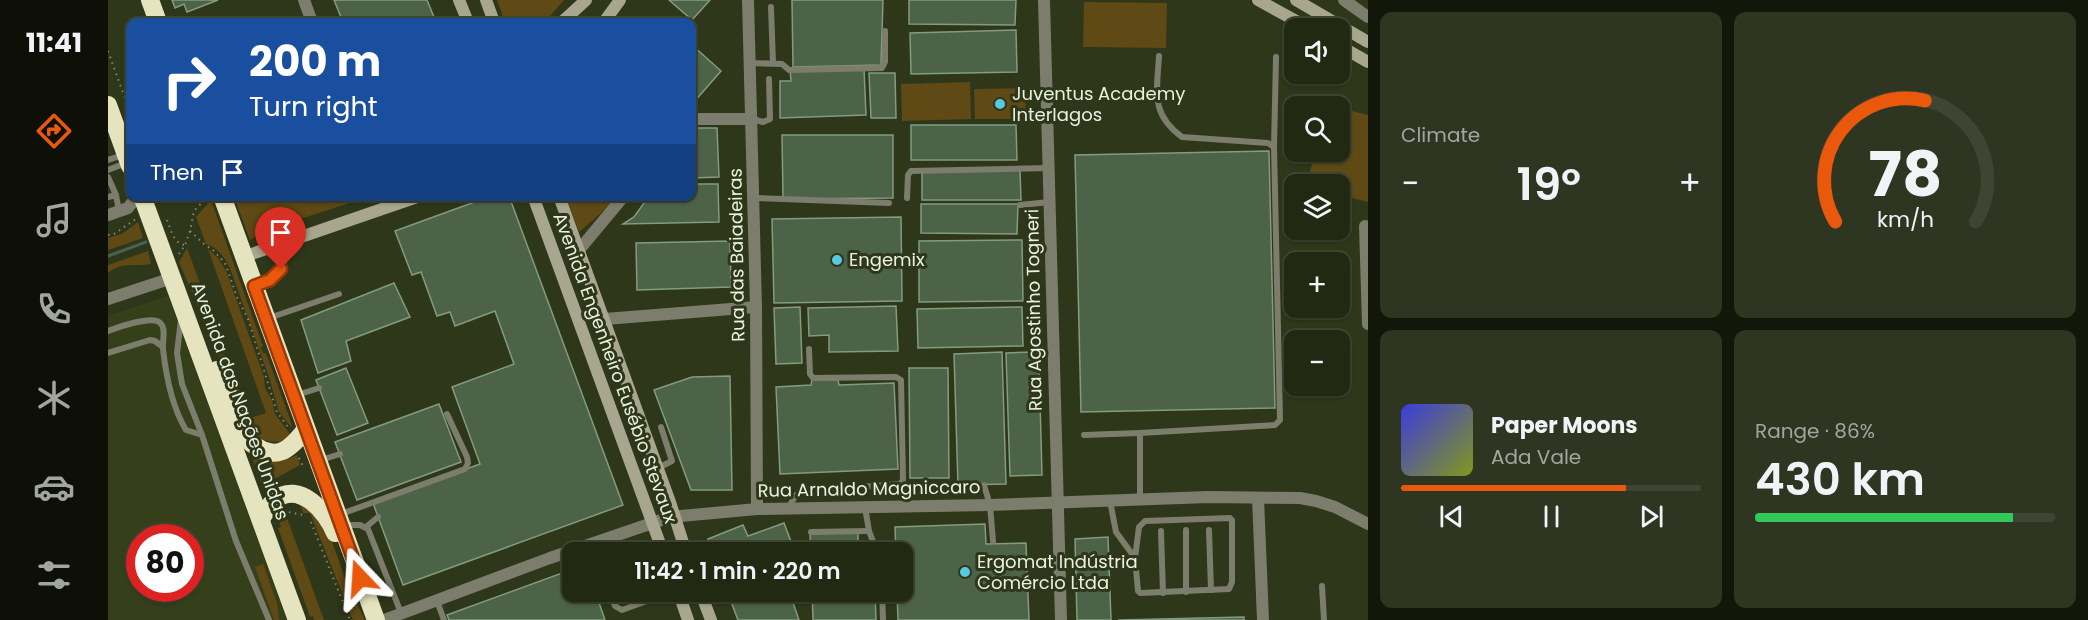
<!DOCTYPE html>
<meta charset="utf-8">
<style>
body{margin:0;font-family:Poppins,sans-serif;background:#2e3521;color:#f1f3f6;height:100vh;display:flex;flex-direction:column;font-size:22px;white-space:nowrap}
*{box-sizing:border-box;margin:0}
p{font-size:20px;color:#a2a6a0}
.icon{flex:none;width:33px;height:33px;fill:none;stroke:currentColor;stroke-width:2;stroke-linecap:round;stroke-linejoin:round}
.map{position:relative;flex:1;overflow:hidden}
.drawer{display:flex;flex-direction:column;gap:12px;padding:12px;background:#13170a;width:720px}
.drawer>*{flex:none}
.banner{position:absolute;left:18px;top:18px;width:570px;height:183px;border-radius:12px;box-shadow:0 2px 4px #0004,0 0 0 2px #3f4533;background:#1a4fa0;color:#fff;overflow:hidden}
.fabs{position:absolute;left:1176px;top:18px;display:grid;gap:12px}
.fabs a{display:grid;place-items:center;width:66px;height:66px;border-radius:12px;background:#222913;box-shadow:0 2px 4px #0004,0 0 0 2px #3f4533;font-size:30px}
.speed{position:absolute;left:18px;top:524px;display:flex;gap:12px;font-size:30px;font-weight:700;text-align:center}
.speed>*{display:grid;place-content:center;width:78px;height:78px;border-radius:50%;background:#222913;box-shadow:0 2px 4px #0004,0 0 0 2px #3f4533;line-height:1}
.speed .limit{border:9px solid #d22;background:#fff;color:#111}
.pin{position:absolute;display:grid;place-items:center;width:51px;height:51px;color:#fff;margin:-62px -26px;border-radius:50% 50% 50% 0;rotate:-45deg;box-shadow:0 0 6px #0007}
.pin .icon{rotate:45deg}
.me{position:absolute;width:66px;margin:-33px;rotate:340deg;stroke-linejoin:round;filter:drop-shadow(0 0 4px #0008)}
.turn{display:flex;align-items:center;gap:21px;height:126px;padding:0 24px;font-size:27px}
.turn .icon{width:78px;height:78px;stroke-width:2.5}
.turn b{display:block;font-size:42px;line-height:51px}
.then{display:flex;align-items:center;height:57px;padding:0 24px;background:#0003;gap:12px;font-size:22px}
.big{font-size:45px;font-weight:600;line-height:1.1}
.drawer .widget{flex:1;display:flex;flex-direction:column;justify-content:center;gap:9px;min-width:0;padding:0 21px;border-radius:12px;background:#2e3521}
.drawer .dial{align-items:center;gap:0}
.dial svg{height:156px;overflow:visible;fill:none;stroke:#3f4533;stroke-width:7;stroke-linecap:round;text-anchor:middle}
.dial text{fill:#f1f3f6;stroke:none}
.song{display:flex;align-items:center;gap:18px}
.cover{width:72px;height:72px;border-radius:9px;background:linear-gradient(135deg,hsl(240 70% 55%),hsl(70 70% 35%))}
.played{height:6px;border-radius:3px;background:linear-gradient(90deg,#ea580c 75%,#3f4533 75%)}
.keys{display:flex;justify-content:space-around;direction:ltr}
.heat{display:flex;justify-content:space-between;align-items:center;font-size:33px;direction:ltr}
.charge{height:9px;border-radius:4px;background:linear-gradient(90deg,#34c759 86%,#3f4533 0)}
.drawer .tiles{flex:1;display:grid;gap:12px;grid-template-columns:repeat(2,1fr)}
.trip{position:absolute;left:454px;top:542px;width:351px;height:60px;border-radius:12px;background:#222913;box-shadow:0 2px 4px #0004,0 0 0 2px #3f4533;font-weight:600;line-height:60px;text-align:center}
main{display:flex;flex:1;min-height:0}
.tabs{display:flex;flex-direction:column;width:108px;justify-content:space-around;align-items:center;background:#0e1008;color:#a2a6a0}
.tabs .icon{width:42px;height:42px}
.tabs .active{color:#ea580c}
.tabs b{font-size:27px;color:#f1f3f6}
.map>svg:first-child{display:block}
.built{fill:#35401a;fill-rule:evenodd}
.green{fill:#5f4915}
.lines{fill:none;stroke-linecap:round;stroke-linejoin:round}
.stream{stroke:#486252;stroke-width:3}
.building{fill:#4c6348;stroke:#839c80;stroke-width:1.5}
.path{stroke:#828a71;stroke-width:2;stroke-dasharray:1.5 4.5;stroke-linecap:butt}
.lane{stroke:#7d7d6e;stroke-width:6}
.street{stroke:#7d7d6e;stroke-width:12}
.secondary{stroke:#a8a68e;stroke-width:12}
.highway{stroke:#e6e4be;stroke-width:18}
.route-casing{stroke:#983908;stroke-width:15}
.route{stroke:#ea580c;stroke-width:10}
.poi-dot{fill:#58c9e3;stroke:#2e3719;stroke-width:2}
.labels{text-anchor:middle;stroke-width:6;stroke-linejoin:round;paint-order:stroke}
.poi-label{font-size:18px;fill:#eaf1df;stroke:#2e3719;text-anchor:start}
.street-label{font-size:18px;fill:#eaf1df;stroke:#2e3719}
</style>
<main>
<nav class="tabs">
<b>11:41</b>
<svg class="icon active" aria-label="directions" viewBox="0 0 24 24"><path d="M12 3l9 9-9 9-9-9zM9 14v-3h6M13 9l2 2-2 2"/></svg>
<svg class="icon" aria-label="music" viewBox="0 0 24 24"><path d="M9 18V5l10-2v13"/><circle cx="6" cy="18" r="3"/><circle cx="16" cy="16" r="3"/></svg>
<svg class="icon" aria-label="phone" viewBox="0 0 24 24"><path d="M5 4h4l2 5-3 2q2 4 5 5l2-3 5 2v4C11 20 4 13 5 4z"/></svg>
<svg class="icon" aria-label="climate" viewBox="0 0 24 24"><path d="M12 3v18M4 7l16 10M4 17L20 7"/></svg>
<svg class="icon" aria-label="car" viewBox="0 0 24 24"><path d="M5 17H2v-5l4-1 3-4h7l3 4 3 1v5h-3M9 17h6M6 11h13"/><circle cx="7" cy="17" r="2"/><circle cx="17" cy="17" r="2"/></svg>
<svg class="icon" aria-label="filters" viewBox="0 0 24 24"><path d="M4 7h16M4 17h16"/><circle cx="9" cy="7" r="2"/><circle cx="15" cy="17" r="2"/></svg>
</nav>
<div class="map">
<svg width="1260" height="620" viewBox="0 0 1260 620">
<rect width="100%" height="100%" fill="#2e3719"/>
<path class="built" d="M60 296 179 620H0V316ZM32 537H82V588H32Z"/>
<g class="green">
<polygon points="389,0 456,0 437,22 397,22"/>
<polygon points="976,2 1059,3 1058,48 975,47"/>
<polygon points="862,82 863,119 794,121 793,84"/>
<polygon points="917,88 918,119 867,119 866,89"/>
<polygon points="1232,108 1260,115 1260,202 1232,195 1232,184 1199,184 1207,152 1232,152"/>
<polygon points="126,197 126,196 260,197 158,230 142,240"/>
<polygon points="458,197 509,197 492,214 471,232"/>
<path d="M103 200 155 346 153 347 155 353H158L182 419 184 428 171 412 161 377 123 271C118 259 111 248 98 244L88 217Z"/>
<polygon points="30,222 35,238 0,250 0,238 14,234"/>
<polygon points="79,248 112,338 110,342 105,341 71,262"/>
<path d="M100 249 110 258 118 271 156 377 157 388 164 400 167 414 182 434 177 441C140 447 133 416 123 389 118 376 112 363 109 350L119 357 142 418 158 413Z"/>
<path d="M40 251 43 264C26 267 14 261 0 273V265Z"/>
<path d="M189 455 192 465 154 486 144 456C160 461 173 463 189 455Z"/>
<polygon points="193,506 199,507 221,533 239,584 257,620 245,620 202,513 195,513"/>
<polygon points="176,512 179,518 216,620 206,620 205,616 202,617 170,528 173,527 171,521 168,522 168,513"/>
<polygon points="155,564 169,603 171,620 166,620 147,567"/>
</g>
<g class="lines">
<polyline class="stream" points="0,256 38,242"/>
</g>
<g class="building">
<polygon points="64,0 110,0 79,12 76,4 67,8"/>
<polygon points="226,0 319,0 328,22 235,22"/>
<polygon points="561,0 602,0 584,20"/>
<polygon points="684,0 775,0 773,65 685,67"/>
<polygon points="801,0 908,0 907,25 801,24"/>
<polygon points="908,30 909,72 803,74 802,33"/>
<polygon points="584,45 613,71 586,102 584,100"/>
<polygon points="756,69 758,115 672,118 672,81 683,81 682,70"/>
<polygon points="761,73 787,73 788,118 763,118"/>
<polygon points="803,125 908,125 909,160 803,160"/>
<polygon points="584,128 609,128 611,177 584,178"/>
<polygon points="674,135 785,135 785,198 675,199"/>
<polygon points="1161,151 1167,408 973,412 967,155"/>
<polygon points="912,170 913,200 814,200 814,171"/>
<polygon points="584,184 610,184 611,222 515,224 526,217 541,196 584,196"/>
<polygon points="383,196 401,196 515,505 295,585 265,503 372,464 344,387 406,364 387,311 347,326 342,312 329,316 313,272 304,275 287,231"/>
<polygon points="813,204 910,204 909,234 813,233"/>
<polygon points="793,217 794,301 666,303 664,219"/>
<polygon points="914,240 915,301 811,302 811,241"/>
<polygon points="622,241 623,287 529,290 528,243"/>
<polygon points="286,283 302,317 238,341 243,361 210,373 193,320"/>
<polygon points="788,306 790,351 721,352 721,335 701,336 700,308"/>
<polygon points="692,307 694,363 668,364 666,308"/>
<polygon points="914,307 915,346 810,348 809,309"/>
<polygon points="894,352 898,484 850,485 846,354"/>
<polygon points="924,352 924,363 931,363 934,475 902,476 898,353"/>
<polygon points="238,368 260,423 229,435 208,380"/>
<polygon points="801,368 840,368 841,478 802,478"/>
<polygon points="622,376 624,490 583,490 546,390 584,377"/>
<polygon points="704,379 730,380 731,385 786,383 790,469 672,474 668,387 703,385"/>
<polygon points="331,404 353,462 249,500 227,442"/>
<polygon points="676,523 687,552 605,552 600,539 635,525 640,536"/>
<polygon points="877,524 878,544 918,543 921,620 790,620 789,591 795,591 795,552 788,552 787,527"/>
<polygon points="750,532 750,549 766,549 766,552 703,552 702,534"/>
<polygon points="1000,537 1003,620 969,620 967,539"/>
<polygon points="465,569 465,591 487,591 497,620 341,620 339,615"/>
<polygon points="619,591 681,591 691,620 630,620"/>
<polygon points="704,591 767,591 768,620 705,620"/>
<polygon points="1136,617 1136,620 1010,620"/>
</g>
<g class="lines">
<g class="path">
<polyline points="0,51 22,112"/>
<path d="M59 220C63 230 66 244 77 245"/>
<polyline points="82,231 98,246 103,248 117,263 129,297 140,319 169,412 182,430"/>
<polyline points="0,235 6,234 28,219"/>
<polyline points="71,254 77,245 82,231 86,211 100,196"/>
<polyline points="191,458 195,466"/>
<polyline points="175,511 196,515"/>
<polyline points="203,522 242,620"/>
</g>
<g class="lane">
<polyline points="663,7 665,63"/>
<polyline points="642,63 674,64 681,70 774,68 777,62 777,31"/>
<polyline points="644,119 655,122 662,119 661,79"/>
<polyline points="1166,147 1168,57"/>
<polyline points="0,160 15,155"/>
<polyline points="0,170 18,163"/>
<polyline points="0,177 8,195"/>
<polyline points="0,197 8,195 11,211"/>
<polyline points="646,198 781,203"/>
<polyline points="799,198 800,175 803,171 940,168"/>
<polyline points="912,205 942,202"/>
<path d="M149 285C173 275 176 265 183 242"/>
<polyline points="161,318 231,294"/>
<polyline points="73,319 69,353 74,384 94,435 128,541 161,620"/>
<path d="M0 331C10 327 42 316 51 322 59 327 54 341 55 349 58 376 64 407 78 430L94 435"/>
<polyline points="0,353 42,340 47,341 55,347"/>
<polyline points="189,395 211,388"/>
<polyline points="976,435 1032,433"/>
<polyline points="213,460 232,454"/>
<polyline points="550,468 564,461 553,427"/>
<polyline points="876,485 882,505 885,541"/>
<path d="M1032 499V433L1167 425 1172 420 1166 147 1160 143 1074 137C1042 114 1049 91 1051 56"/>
<polyline points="1002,501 1008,532 1027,558 1030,591 1032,593 1121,589 1124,582 1124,520 1122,518 1037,521 1031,527 1027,558"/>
<polyline points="757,507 761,531 769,552"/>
<polyline points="680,508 688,495 697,491 792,484 795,480 793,380 788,377 705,378 702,374 701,349"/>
<polyline points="233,514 357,469 360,463 359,457 339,414"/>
<polyline points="235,525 252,525 260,529 293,613"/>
<polyline points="258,527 270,517"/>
<polyline points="1078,530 1078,592"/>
<polyline points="1101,530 1103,590"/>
<polyline points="1053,531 1055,593"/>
<polyline points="703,532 761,531"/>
<polyline points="1214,586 1216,620"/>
<polyline points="501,591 507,606 514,610 544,599 546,591"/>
<polyline points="774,591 775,620"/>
<polyline points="262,594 282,587"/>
<polyline points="329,601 336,620"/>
</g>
<g class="street">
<polyline points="196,0 204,22"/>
<polyline points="640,0 648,307 649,509"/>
<polyline points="936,0 953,620"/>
<polyline points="1236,0 1260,17"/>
<polyline points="584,119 644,119"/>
<polyline points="0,215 20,208 29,196"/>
<polyline points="1257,226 1260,324"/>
<polyline points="471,250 516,196"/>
<polyline points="0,299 64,278"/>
<polyline points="497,319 648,307"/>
<polyline points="1150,498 1155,620"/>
<polyline points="276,620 442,558 562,517 649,509 882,505 1100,497 1192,498 1208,501 1227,507 1260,524"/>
</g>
<g class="secondary">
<polyline points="351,0 360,22"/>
<polyline points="378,0 386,22"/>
<polyline points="1150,0 1201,28"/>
<polyline points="1188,0 1260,42"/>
<polyline points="454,22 478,0"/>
<polyline points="496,22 512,0"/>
<polyline points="1232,46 1260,62"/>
<polyline points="425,196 555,552"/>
<polyline points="451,196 562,502 578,552"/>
<polyline points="135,257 312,196"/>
<polyline points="570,591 580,620"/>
<polyline points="592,591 603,620"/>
</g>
<g class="highway">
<polyline points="42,0 50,22"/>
<polyline points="0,105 22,166"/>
<polyline points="34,196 189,620"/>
<polyline points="114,196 268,620"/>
<path d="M109 370 143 443C168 462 181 451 198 429"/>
<path d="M153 519C157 513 161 505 167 500 191 480 219 512 227 533"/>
</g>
</g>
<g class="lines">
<defs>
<polyline id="route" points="173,269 162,280 146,286 252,578"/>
</defs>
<use href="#route" class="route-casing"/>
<use href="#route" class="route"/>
</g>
<g class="poi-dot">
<circle cx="892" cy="104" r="6"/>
<circle cx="729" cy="260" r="6"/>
<circle cx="857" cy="572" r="6"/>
</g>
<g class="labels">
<g class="poi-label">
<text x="904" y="100">Juventus Academy<tspan x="904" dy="21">Interlagos</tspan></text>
<text x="741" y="266">Engemix</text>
<text x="869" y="568">Ergomat Indústria<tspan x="869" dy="21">Comércio Ltda</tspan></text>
</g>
<g class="street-label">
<text transform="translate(629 255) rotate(-91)" y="6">Rua das Baiadeiras</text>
<text transform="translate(926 310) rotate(-91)" y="6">Rua Agostinho Togneri</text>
<text transform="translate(507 368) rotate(70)" y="6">Avenida Engenheiro Eusébio Stevaux</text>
<text transform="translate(132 401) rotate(70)" y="6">Avenida das Nações Unidas</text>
<text transform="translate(761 489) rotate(-1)" y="6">Rua Arnaldo Magniccaro</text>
</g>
</g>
</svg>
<div class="fabs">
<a><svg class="icon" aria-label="sound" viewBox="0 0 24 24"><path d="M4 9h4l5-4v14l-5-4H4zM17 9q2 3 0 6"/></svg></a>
<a><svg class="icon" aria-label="search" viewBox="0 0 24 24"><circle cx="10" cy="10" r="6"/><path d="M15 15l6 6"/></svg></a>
<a><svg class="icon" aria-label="layers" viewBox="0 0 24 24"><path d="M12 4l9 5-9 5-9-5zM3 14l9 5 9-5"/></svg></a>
<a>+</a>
<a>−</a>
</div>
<div class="speed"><div class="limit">80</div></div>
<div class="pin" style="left:173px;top:269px;background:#d93025"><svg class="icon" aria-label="arrive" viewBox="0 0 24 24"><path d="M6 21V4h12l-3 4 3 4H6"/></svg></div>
<svg class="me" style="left:252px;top:578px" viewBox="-20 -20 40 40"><path d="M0-17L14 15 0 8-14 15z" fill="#ea580c" stroke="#fff" stroke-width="4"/></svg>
<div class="trip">11:42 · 1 min · 220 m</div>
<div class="banner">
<div class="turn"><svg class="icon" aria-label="right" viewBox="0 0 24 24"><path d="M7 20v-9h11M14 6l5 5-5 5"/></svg><div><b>200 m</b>Turn right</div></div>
<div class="then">Then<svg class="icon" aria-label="arrive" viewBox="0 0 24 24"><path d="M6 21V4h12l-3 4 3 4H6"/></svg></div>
</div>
</div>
<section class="drawer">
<div class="tiles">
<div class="widget"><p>Climate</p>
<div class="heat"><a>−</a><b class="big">19°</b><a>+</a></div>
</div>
<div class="widget dial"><svg viewBox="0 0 100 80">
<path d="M14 69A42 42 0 1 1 86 69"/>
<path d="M14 69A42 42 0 0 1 60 7" stroke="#ea580c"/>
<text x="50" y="56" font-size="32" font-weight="700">78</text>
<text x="50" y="72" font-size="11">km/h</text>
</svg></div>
<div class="widget">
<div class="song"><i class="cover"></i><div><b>Paper Moons</b><p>Ada Vale</p></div></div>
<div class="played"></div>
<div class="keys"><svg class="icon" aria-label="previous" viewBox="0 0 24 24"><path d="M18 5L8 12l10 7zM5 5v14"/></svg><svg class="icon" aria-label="pause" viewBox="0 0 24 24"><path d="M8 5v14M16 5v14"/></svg><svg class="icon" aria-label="next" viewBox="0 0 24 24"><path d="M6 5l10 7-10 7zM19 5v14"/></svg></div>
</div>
<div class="widget"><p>Range · 86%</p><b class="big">430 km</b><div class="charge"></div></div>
</div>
</section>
</main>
